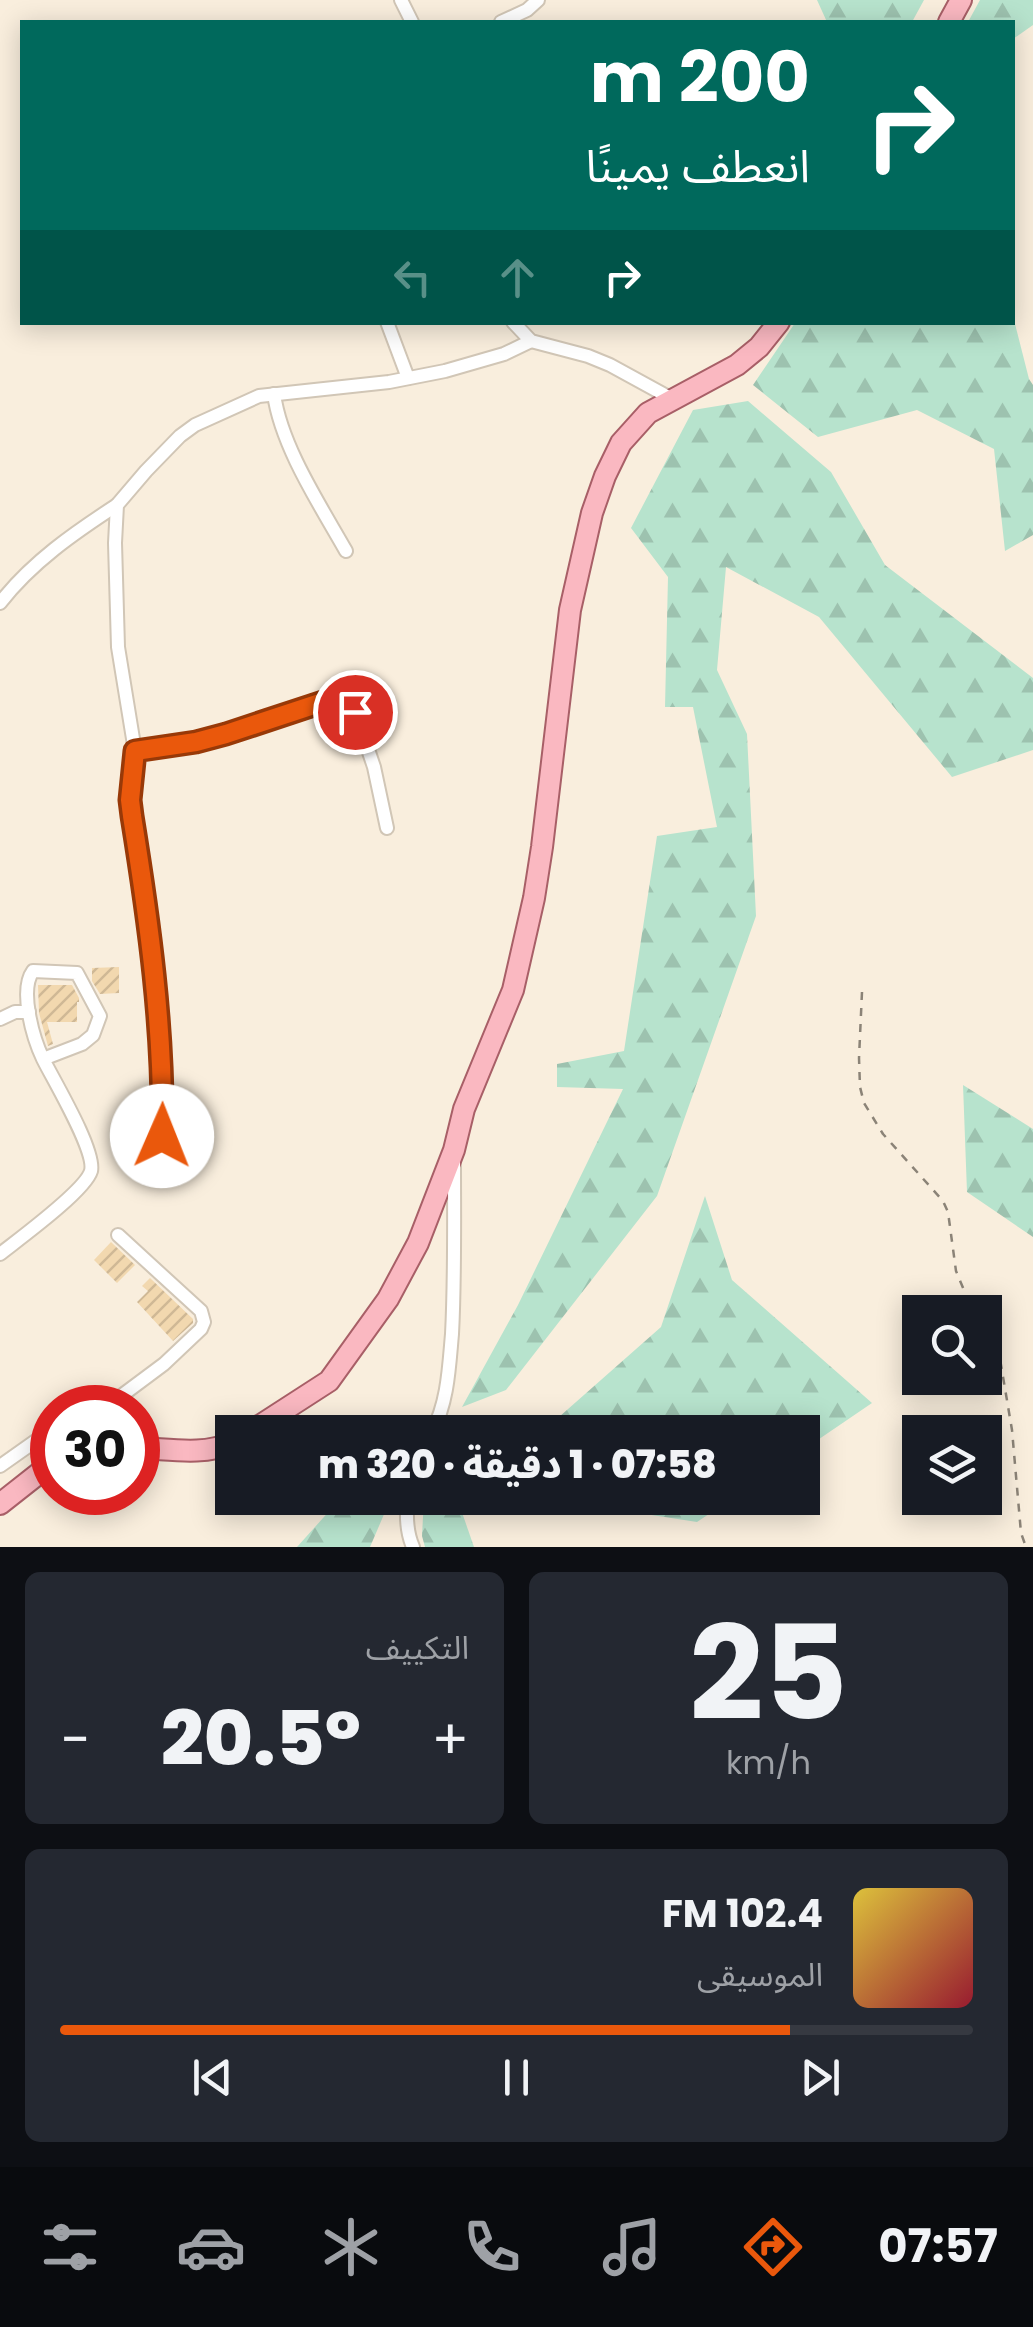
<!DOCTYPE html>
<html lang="ar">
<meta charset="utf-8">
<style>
body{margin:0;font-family:Poppins,"Noto Sans Arabic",sans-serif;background:#242831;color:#f1f3f6;direction:rtl;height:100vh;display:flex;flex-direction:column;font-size:38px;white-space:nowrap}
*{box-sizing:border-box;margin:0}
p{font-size:32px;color:#9ea1a6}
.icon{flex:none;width:55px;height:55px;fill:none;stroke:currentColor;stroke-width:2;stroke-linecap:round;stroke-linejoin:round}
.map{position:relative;height:1547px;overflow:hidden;direction:ltr}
.panel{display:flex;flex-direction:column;gap:25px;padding:25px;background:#0d0f14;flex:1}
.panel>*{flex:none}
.top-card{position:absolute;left:20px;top:20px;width:995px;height:305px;border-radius:0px;box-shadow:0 5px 25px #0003;direction:rtl;background:#00695c;color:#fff;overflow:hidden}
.fabs{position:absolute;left:902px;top:1295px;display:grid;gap:20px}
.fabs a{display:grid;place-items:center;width:100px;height:100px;border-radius:0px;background:#171b24;box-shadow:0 5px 25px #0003;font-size:50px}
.speed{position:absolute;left:30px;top:1385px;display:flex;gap:20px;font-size:50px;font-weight:700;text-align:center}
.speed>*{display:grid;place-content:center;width:130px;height:130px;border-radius:50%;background:#171b24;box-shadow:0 5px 25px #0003;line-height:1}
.speed .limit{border:15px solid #d22;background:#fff;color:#111}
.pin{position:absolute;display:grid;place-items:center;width:85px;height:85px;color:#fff;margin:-42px;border:5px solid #fff;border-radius:50%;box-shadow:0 2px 10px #0007}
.me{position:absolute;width:110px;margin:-55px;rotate:1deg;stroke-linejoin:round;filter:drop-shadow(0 0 8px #0008)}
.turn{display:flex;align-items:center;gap:35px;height:210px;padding:0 40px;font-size:45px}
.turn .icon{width:130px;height:130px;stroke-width:2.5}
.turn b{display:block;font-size:70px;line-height:85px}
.lanes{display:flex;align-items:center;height:95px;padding:0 40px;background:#0003;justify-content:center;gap:50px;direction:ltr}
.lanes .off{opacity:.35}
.big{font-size:75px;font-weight:800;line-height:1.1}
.panel .card{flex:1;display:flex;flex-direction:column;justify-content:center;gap:15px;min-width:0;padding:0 35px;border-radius:15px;background:#242831}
.panel .dial{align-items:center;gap:0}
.dial b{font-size:130px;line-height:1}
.song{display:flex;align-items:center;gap:30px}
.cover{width:120px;height:120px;border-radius:15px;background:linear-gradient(135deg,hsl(50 70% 55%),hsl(350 70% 35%))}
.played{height:10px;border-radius:5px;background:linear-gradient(90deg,#ea580c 80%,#363941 80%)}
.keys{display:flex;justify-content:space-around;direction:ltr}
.heat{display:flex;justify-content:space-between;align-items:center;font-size:55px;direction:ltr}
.panel .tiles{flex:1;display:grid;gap:25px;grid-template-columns:1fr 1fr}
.card:last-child{grid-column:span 2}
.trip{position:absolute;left:215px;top:1415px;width:605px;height:100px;border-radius:0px;background:#171b24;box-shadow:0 5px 25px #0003;font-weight:800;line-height:100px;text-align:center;direction:rtl}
.tabs{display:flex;height:160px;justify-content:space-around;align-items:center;background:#090b0e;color:#9ea1a6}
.tabs .icon{width:70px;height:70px}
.tabs .active{color:#ea580c}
.tabs b{font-size:45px;color:#f1f3f6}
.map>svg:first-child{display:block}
.forest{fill:url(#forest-firs)}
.building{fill:url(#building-hatch)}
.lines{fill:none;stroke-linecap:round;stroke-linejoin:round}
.street-casing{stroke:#d1c6b6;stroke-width:16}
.primary-casing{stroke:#a85f67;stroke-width:24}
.path{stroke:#8b8377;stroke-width:2.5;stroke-dasharray:8 8;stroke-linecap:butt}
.street{stroke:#fff;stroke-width:12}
.primary{stroke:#fab8c1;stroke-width:20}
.route-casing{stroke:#983908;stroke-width:25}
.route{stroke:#ea580c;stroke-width:18}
</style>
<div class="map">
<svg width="1033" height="1547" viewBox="0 0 1033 1547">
<defs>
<pattern id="forest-firs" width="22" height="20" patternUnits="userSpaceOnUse" patternTransform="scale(2.5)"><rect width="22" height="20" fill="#b7e3cd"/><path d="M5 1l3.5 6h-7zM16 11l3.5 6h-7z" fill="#9dc2af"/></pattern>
<pattern id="building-hatch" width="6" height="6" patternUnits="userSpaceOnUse" patternTransform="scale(2.5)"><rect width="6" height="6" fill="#f2d8af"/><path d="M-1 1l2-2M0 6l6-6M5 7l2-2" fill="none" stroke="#cfb895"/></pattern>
</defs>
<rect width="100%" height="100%" fill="#f9eedd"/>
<g class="forest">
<polygon points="817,0 924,0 912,22 827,22"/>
<polygon points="980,0 1033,0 1033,25 1013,39 1012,22 968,22"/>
<polygon points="1013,316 1029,379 1033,385 1033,535 1005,551 994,449 917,410 818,437 753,385 795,323 1012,322"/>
<polygon points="748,401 831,472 885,565 1033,678 1033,750 952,777 819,617 726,567 717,670 747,734 756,916 657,1196 506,1390 462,1407 518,1305 623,1089 557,1087 557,1064 624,1051 657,836 717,827 693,707 665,707 668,577 631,528 693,410"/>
<polygon points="963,1085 1033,1129 1033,1237 967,1192"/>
<polygon points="705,1196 732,1280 872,1403 803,1450 802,1432 542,1432 661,1327"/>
<polygon points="341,1498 385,1512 370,1547 297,1547"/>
<polygon points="424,1498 457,1498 474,1547 425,1547 422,1536"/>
<polygon points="593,1498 733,1498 697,1522 645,1514"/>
</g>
<g class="building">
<polygon points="119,967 119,993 100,994 92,981 92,968"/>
<polygon points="38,985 72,985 79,998 79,1002 77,1002 77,1022 47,1022 53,1044 48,1046 39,1013"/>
<polygon points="111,1242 135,1265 117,1283 94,1260"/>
<polygon points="150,1278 193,1319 193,1323 173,1341 137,1302 148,1291 142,1286"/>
</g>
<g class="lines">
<defs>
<g id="street">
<polyline points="401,0 412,22"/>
<polyline points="501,22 527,10 538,0"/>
<polyline points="387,322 408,378"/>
<polyline points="513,322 531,341 588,356 610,365 674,400"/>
<path d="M274 394C281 446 320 505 346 551"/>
<path d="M0 603C32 562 74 533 117 505"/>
<polyline points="135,751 196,742 225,734 338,697 345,697 352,702 374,767 387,828"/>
<polyline points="0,1019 15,1012 29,1012"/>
<polyline points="163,1136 163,1071 151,958 132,815 130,800 135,751 118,647 115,543 117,505 146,471 180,436 195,425 259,396 389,382 445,371 504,354 531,341"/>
<path d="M0 1254C19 1239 85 1191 91 1171 96 1151 54 1081 43 1059 33 1038 19 990 33 971L77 973 100 1016 93 1035 82 1044 43 1059"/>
<polyline points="105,1408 164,1364 201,1329 204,1322 201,1311 118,1235"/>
<path d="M432 1432C448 1402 449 1367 452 1334 455 1277 454 1219 454 1162"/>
<polyline points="0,1466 44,1435 52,1432"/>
<path d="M408 1498C406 1514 406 1531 413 1547"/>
</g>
<g id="primary">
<polyline points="949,22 961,0"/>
<polyline points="250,1432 329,1381 388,1299 418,1243 454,1150 464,1109 513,990 534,898 542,847 570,610 592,513 605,476 621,443 648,413 737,365 759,347 779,322"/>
<path d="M138 1448C170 1449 202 1456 232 1443"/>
<polyline points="0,1504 52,1463"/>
</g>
</defs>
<use href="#street" class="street-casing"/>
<use href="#primary" class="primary-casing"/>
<g class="path">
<polyline points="862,992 859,1058 860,1087 864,1103 883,1134 943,1201 948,1212 956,1271 973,1312"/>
<polyline points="985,1333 1000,1359 1012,1430 1021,1533 1026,1547"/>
</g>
<use href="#street" class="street"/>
<use href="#primary" class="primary"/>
</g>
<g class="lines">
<defs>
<path id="route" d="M162 1136C164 1029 149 921 132 816L130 800 135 751 196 742 226 734 338 697 349 699 355 712"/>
</defs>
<use href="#route" class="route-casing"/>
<use href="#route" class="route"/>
</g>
</svg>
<div class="fabs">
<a><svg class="icon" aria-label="search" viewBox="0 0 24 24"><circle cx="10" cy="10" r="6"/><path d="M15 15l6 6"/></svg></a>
<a><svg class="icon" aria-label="layers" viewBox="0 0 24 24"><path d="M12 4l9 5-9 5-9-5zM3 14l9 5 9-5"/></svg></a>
</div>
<div class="speed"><div class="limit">30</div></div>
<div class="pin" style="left:355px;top:712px;background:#d93025"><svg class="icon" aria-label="arrive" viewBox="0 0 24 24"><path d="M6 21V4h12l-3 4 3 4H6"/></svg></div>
<svg class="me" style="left:162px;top:1136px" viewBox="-20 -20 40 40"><circle r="19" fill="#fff"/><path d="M0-13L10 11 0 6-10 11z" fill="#ea580c"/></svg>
<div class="trip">07:58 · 1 دقيقة · 320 m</div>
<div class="top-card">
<div class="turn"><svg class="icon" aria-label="right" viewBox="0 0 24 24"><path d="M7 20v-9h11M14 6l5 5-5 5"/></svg><div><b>200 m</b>انعطف يمينًا</div></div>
<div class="lanes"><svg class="icon off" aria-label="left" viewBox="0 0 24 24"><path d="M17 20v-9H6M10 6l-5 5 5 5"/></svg><svg class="icon off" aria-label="ahead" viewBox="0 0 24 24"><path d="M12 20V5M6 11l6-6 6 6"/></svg><svg class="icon" aria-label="right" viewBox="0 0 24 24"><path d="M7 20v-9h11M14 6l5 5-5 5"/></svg></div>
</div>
</div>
<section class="panel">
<div class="tiles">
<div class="card dial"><b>25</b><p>km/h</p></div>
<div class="card"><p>التكييف</p>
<div class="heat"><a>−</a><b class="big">20.5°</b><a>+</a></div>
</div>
<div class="card">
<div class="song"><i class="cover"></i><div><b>102.4 FM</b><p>الموسيقى</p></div></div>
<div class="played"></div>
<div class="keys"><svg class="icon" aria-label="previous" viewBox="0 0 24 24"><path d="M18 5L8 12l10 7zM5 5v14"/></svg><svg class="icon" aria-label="pause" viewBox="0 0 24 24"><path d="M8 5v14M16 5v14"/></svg><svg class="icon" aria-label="next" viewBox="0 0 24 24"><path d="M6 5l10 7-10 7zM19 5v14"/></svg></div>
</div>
</div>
</section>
<nav class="tabs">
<b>07:57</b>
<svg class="icon active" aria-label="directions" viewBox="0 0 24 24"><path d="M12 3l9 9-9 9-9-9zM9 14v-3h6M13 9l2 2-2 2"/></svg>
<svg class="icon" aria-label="music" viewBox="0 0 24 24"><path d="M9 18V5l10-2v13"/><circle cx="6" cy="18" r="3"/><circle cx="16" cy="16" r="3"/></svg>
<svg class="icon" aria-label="phone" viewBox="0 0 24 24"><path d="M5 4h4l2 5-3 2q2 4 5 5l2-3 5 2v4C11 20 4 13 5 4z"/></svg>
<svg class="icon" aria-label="climate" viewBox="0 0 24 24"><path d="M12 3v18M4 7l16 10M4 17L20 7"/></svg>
<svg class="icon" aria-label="car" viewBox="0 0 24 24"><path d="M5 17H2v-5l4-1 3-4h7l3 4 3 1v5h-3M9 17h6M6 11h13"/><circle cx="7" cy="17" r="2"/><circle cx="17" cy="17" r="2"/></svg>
<svg class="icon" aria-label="filters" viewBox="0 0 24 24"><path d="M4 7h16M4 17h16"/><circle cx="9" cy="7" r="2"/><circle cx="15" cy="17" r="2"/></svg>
</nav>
